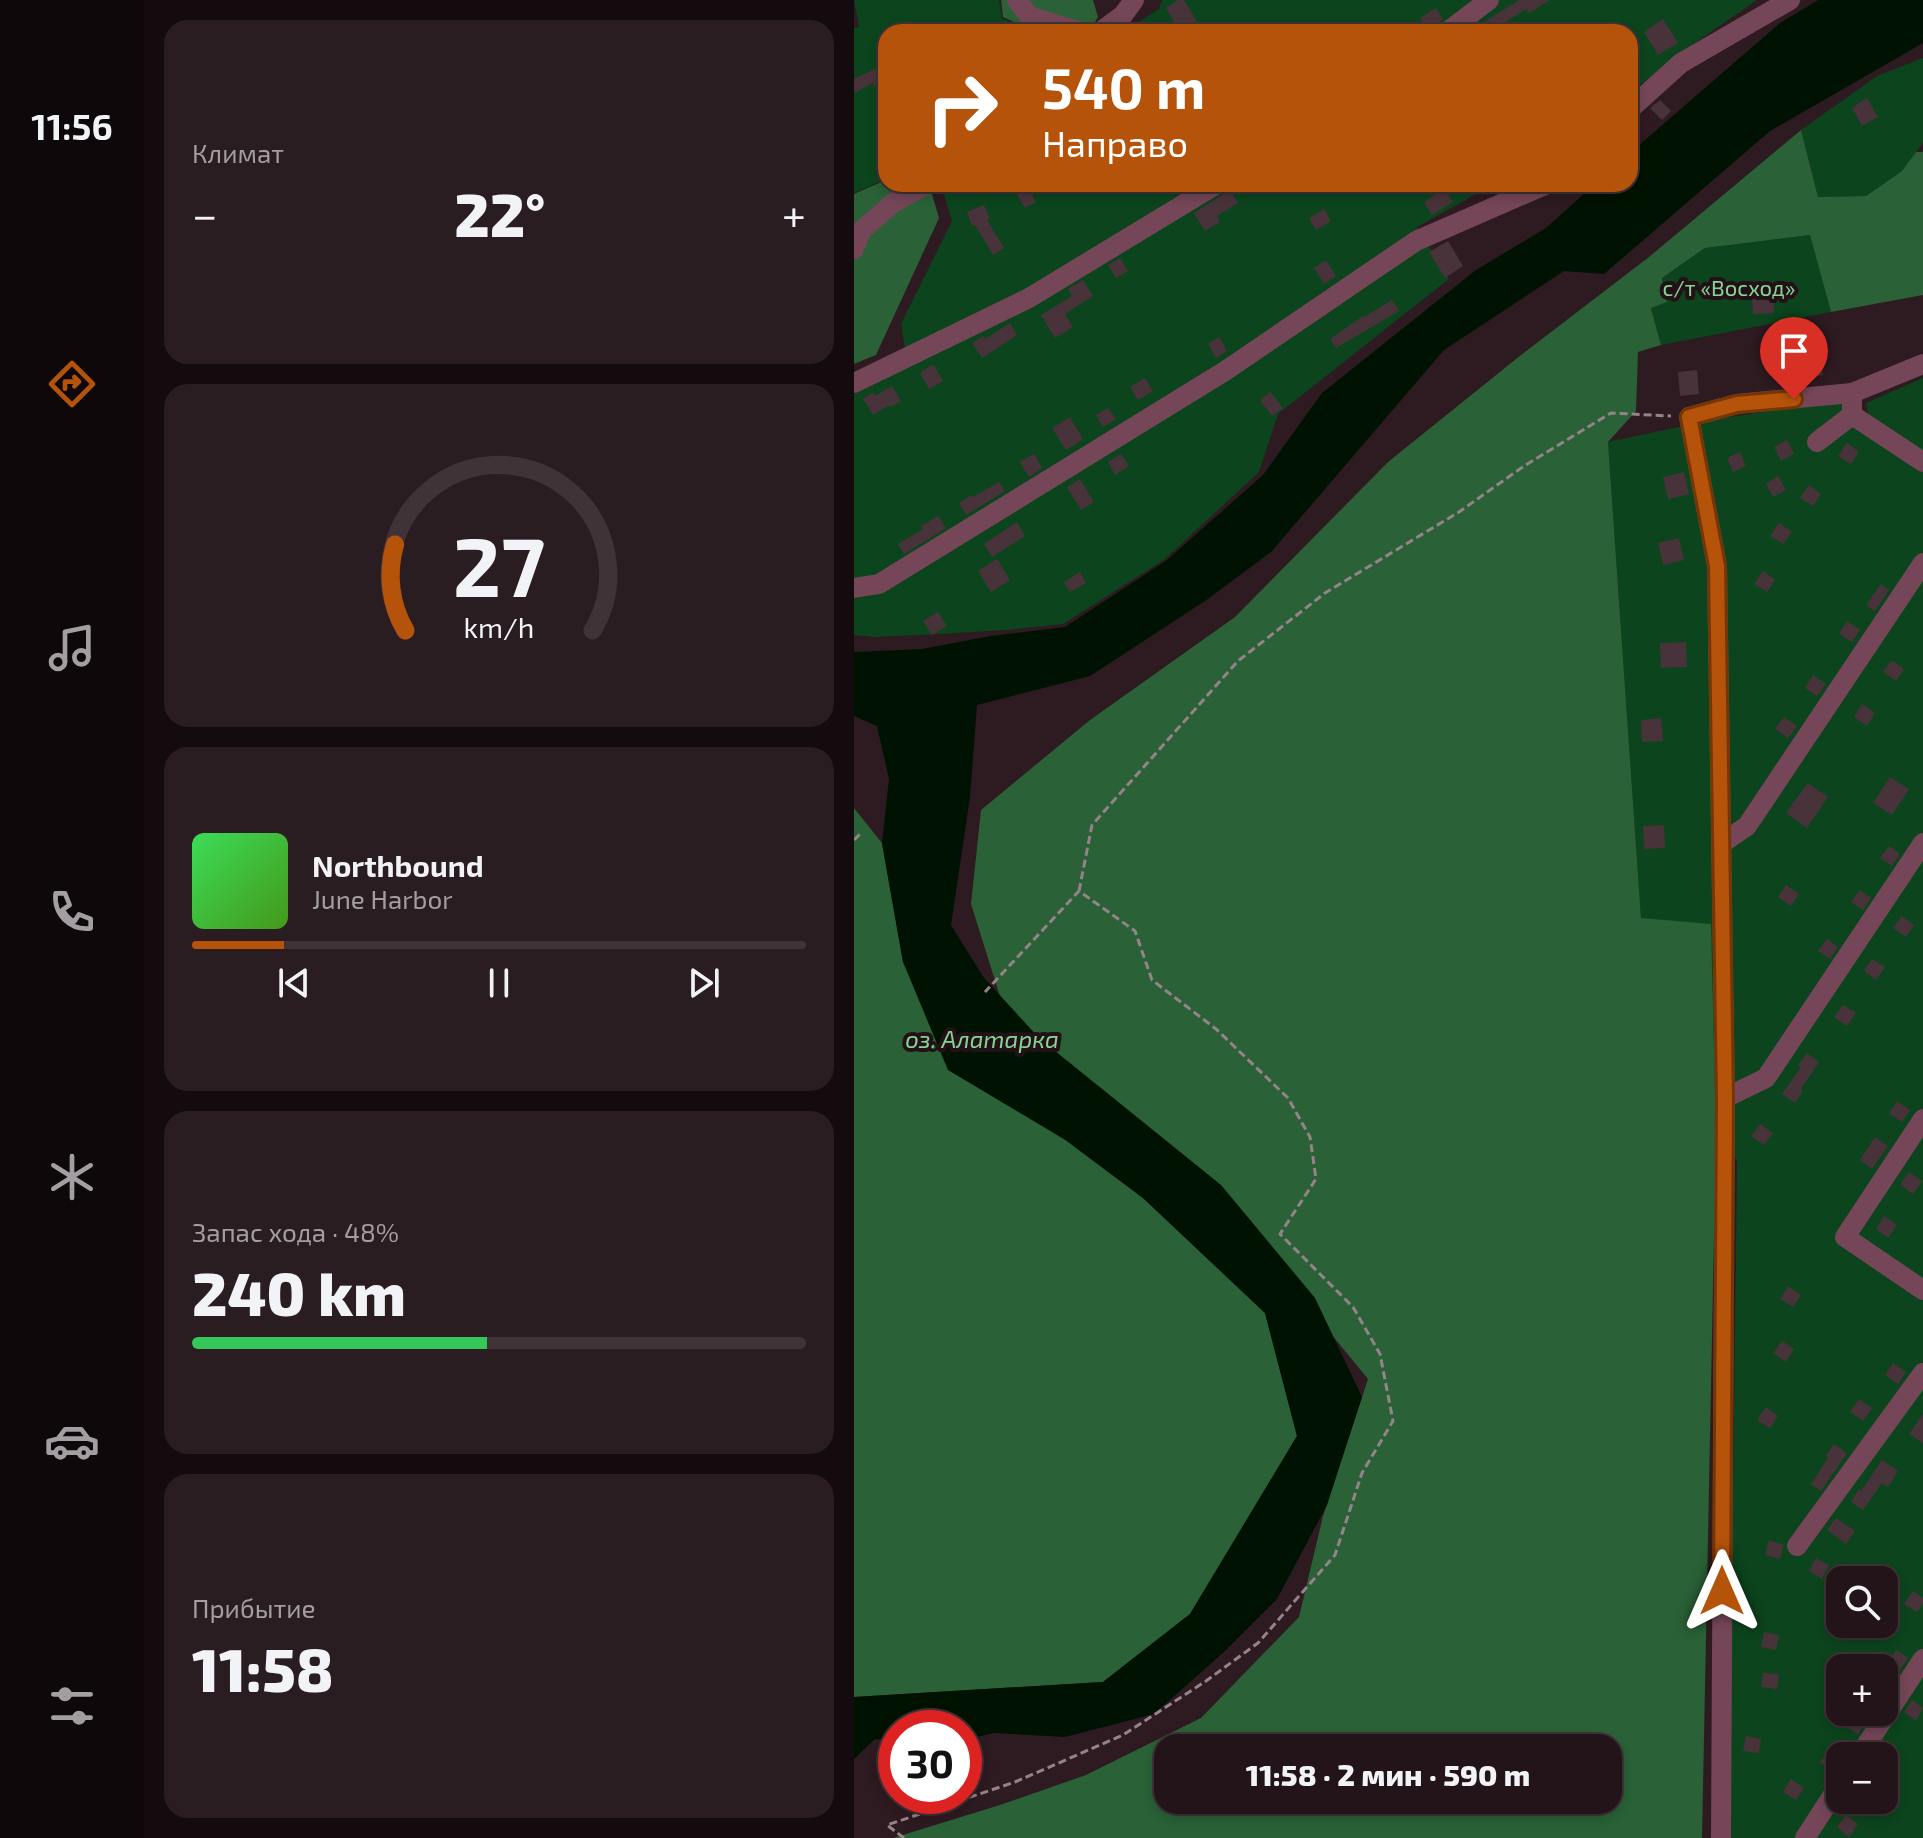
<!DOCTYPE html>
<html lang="ru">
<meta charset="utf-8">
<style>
body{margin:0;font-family:"Exo 2",sans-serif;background:#2a1d22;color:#f1f3f6;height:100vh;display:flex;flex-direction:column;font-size:30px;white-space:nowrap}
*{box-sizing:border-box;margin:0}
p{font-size:26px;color:#a29ea2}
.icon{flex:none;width:44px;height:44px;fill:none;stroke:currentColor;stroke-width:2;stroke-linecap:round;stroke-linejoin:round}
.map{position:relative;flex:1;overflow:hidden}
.side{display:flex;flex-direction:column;gap:20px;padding:20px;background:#130b0e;width:710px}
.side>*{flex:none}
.guide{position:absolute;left:24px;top:24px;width:760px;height:168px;border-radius:24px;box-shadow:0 4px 12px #0003,0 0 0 2px #3f3338;background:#b45309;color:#fff;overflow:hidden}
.controls{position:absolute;left:972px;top:1566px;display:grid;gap:16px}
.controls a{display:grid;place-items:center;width:72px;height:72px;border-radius:16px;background:#221419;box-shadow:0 4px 12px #0003,0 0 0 2px #3f3338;font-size:40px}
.speed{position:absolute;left:24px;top:1710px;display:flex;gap:16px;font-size:40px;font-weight:700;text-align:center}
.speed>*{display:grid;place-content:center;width:104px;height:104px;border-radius:50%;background:#221419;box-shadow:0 4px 12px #0003,0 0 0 2px #3f3338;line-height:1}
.speed .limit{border:12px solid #d22;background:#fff;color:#111}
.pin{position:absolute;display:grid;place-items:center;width:68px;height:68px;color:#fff;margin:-82px -34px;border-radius:50% 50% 50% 0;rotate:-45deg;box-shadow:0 0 8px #0007}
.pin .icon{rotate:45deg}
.me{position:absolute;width:88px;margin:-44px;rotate:0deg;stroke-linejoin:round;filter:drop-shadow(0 0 6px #0008)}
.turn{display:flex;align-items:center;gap:28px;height:168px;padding:0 32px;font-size:36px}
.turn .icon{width:104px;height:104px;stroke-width:2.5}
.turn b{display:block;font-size:56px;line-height:68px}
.big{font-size:60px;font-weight:800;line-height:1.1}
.side .widget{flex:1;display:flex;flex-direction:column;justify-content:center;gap:12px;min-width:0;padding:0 28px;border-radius:24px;background:#2a1d22}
.side .dial{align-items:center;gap:0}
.dial svg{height:208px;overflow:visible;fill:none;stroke:#3f3338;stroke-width:7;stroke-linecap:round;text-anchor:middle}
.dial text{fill:#f1f3f6;stroke:none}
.song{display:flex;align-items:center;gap:24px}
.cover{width:96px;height:96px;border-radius:12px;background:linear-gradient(135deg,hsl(130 70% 55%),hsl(100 70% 35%))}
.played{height:8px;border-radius:4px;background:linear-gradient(90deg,#b45309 15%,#3f3338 15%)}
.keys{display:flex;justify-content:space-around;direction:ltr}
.heat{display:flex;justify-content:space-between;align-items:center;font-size:44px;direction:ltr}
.charge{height:12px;border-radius:6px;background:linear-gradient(90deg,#34c759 48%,#3f3338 0)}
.trip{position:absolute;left:300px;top:1734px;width:468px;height:80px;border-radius:24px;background:#221419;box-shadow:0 4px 12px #0003,0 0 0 2px #3f3338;font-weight:800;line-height:80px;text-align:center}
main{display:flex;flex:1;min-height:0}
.tabs{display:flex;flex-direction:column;width:144px;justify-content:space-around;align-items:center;background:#0e080a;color:#a29ea2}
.tabs .icon{width:56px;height:56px}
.tabs .active{color:#b45309}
.tabs b{font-size:36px;color:#f1f3f6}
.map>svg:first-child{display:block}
.green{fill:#0c441d;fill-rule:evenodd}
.forest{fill:#2a6136;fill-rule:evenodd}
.water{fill:#001201}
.building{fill:#49333a}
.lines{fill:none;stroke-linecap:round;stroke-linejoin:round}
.path{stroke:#948388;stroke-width:3;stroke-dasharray:8 4;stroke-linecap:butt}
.minor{stroke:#744657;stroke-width:20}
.route-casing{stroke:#753606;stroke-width:20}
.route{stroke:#b45309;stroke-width:14}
.labels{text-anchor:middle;stroke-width:8;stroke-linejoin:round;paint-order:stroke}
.park-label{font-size:22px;fill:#86d694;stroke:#241118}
.water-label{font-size:24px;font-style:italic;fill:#84d492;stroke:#241118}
</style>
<main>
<nav class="tabs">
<b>11:56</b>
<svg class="icon active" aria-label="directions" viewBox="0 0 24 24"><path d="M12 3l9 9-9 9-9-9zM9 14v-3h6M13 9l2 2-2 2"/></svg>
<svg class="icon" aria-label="music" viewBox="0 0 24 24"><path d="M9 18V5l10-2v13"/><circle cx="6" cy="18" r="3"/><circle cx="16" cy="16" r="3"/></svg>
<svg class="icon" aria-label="phone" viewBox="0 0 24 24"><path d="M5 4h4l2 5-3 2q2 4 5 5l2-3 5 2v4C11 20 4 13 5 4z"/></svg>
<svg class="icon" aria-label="climate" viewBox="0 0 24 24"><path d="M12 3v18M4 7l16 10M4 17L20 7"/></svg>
<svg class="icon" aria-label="car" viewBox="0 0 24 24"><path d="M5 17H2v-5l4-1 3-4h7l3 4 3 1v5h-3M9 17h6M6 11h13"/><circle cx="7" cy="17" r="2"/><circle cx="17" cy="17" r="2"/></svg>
<svg class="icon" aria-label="filters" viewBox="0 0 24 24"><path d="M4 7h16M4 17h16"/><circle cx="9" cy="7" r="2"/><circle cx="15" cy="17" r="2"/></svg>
</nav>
<section class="side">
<div class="widget"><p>Климат</p>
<div class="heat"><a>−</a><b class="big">22°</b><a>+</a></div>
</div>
<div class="widget dial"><svg viewBox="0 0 100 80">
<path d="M14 69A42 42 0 1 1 86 69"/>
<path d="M14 69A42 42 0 0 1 10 36" stroke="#b45309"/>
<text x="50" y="56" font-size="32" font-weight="700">27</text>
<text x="50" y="72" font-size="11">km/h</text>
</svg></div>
<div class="widget">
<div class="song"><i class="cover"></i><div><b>Northbound</b><p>June Harbor</p></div></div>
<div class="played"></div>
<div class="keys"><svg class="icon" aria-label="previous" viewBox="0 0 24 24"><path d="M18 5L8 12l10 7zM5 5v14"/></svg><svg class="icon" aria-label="pause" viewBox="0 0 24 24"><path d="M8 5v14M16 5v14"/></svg><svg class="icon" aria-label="next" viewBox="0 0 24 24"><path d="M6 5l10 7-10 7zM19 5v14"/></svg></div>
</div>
<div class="widget"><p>Запас хода · 48%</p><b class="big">240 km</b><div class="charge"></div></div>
<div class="widget"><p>Прибытие</p><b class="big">11:58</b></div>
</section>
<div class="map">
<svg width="1069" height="1838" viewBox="0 0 1069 1838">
<rect width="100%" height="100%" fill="#2e1a21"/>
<g class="green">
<polygon points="0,0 145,0 148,18 178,32 32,32 32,179 0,193 0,28 5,27"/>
<polygon points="308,0 903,0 838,45 776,93 776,32 269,32 305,9"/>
<polygon points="1069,58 1069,143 1048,171 1012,196 964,197 947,130 1023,76"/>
<polygon points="87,184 640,184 563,227 595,279 424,414 405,472 311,559 209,624 152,630 86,634 21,637 0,635 0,391 54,367 47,324 98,221"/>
<polygon points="956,235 977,312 807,345 797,307 813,302 808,278 851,248"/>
<polygon points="1069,378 1069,451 1014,414 1012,403"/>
<path d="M990 400 1069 470V1838H875L883 1160 862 1137 787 919 754 442 862 419ZM986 1580H1030V1624H986ZM986 1668H1030V1712H986ZM986 1756H1030V1800H986Z"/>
</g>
<g class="forest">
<polygon points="147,0 239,0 244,17 235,32 181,32 149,17"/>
<path d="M947 130 964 197 1012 196 1048 171 1062 152H1069V295L977 312 956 235 851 248 808 278 813 302 797 308 807 345 784 352 782 411 754 442 787 918 857 924 862 1137 848 1838H39L146 1805 232 1775 347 1718 445 1617 469 1516 514 1379 413 1256 154 1022 117 904 127 810 236 720 381 617 534 462 662 359 795 257ZM314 1748H754V1800H314Z"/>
<polygon points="32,180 32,184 75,184 85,218 22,355 0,364 0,194"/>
<polygon points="0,808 28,843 49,962 206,1136 289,1198 411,1313 443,1436 336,1614 249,1682 0,1697"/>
</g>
<polygon class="water" points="964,0 1069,0 1069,43 916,131 750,274 710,271 590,350 417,552 351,601 236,676 123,705 116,797 97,925 130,978 185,1038 367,1185 461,1298 508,1397 473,1505 423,1599 370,1652 300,1714 211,1737 140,1733 110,1740 110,1728 42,1728 42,1741 21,1739 0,1759 0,1697 249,1682 336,1614 443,1436 411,1313 289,1198 213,1141 94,1070 49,962 28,843 35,779 23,726 0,716 0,652 68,649 137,636 211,627 313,560 409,475 468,393 622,270 692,228 741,184 776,184 776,153 926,23"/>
<g class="building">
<polygon points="324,0 330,0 345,25 334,32 326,32 312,8"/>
<polygon points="665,0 696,0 675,13 672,9 636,32 614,32"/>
<polygon points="582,8 589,19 581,26 580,30 574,32 566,18"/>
<polygon points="809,19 824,43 804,55 790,32"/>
<polygon points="25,67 32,81 20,87 19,83 0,93 0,79"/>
<polygon points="1013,98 1024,117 1008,126 998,108"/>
<polygon points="806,100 817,111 808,120 796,108"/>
<polygon points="171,184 182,202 171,208 160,190"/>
<polygon points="590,188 599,202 578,215 570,202"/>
<polygon points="376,190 384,203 363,216 366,222 351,231 340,213"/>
<polygon points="130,205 136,219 133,220 150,248 139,255 121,225 118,226 113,212"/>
<polygon points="470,209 477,221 462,230 455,218"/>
<polygon points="594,241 609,266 591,278 575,252"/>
<polygon points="266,258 274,271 262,278 254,265"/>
<polygon points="472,260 482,276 470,284 460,268"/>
<polygon points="229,280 239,296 211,314 219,327 201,338 187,315 218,296 214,289"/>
<polygon points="920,298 920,313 899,314 898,299"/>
<polygon points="538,300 545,311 482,348 476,339 509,316 510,317"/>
<polygon points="156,323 163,335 128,358 118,343 129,336 131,339"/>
<polygon points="365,337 373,351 362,358 354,344"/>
<polygon points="966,357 969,375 939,380 936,361"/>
<polygon points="79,364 89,381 75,389 66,373"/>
<polygon points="843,370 845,394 826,396 824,372"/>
<polygon points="291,378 299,391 284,400 276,387"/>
<polygon points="38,386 47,401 36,407 35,405 19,415 9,399 19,392 21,396"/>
<polygon points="416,392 429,408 418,416 406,400"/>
<polygon points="254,408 262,419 249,427 242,415"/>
<polygon points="216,417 229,439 212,450 198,428"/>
<polygon points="933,440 940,454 927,461 920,447"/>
<polygon points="993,443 1005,452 997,464 984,456"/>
<polygon points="886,452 892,466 879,472 873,458"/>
<polygon points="180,454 188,468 175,477 166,462"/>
<polygon points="267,454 275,466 261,475 254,462"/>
<polygon points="830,472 835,494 814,499 809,477"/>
<polygon points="924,476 932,490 919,497 912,484"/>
<polygon points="226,479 240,502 227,510 213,487"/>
<polygon points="145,482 151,491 112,515 105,503 118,495 119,497"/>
<polygon points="955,485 967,494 959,506 946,498"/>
<polygon points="84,516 92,528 50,554 44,544 69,529 67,526"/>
<polygon points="163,522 171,536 138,557 130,544"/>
<polygon points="925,523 938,532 929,544 916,536"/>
<polygon points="825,538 830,560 809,565 804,543"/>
<polygon points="143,559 156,580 137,592 124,571"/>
<polygon points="909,571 921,580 913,592 900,584"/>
<polygon points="226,572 232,583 216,592 210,582"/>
<polygon points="1027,584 1035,590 1021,611 1012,605"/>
<polygon points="84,612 93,626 78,635 69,621"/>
<polygon points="993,621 1006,630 998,642 985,634"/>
<polygon points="832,642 833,667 807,668 806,643"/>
<polygon points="1038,660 1050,669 1042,681 1029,672"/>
<polygon points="959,675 972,684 963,696 951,688"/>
<polygon points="1008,704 1021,713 1013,726 1000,717"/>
<polygon points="930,717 943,726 934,738 921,729"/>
<polygon points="807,718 809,741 788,742 787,720"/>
<polygon points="1036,777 1055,789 1038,815 1019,803"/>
<polygon points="954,783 974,797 953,828 932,813"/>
<polygon points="810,825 811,848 790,849 789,826"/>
<polygon points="1035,846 1046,854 1038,866 1026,858"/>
<polygon points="932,885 945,894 937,906 924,897"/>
<polygon points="1006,890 1017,898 1009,910 997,902"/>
<polygon points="1048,916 1060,925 1052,937 1039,928"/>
<polygon points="973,939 984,947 976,959 964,951"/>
<polygon points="1018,959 1031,967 1022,980 1010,971"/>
<polygon points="989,1005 1002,1013 993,1026 980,1017"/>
<polygon points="953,1053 965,1062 947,1089 949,1091 941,1103 928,1094 947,1067 944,1065"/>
<polygon points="1043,1101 1056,1110 1048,1122 1035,1114"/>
<polygon points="906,1124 919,1133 910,1145 897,1136"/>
<polygon points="1021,1137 1034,1146 1018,1169 1006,1160"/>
<polygon points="1055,1172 1068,1181 1059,1194 1046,1185"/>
<polygon points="1030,1216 1043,1225 1034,1238 1022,1229"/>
<polygon points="934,1286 947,1295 939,1307 926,1299"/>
<polygon points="928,1341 940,1349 932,1362 919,1353"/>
<polygon points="1039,1363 1052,1372 1044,1384 1031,1375"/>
<polygon points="1005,1399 1018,1408 1009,1421 996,1412"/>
<polygon points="912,1407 924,1416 916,1428 903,1420"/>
<polygon points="1069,1414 1069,1443 1055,1434"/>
<polygon points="980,1444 993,1453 967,1491 957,1484 974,1458 972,1456"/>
<polygon points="1028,1460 1044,1471 1034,1487 1028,1483 1009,1510 997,1502 1005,1489 1007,1491"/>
<polygon points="982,1518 1001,1531 992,1544 973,1530"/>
<polygon points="915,1540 930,1545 926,1559 911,1555"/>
<polygon points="962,1558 975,1565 968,1579 955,1571"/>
<polygon points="1059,1591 1069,1598 1069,1604 1063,1612 1050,1604"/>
<polygon points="910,1632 925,1635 922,1650 907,1647"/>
<polygon points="1042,1650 1054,1658 1046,1670 1034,1662"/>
<polygon points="909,1673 925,1674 923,1689 907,1687"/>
<polygon points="1058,1700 1069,1708 1062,1721 1050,1712"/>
<polygon points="1004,1712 1014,1718 1004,1734 994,1728"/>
<polygon points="892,1736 907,1739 905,1753 889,1751"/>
<polygon points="975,1750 986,1758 986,1761 979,1771 966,1762"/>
<polygon points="937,1779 950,1788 942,1800 929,1792"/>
<polygon points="992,1815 1004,1824 995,1837 983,1827"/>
</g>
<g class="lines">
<g class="path">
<polyline points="0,840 7,833"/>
<polyline points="225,891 238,825 384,661 471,593 605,512 670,466 757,413 817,416"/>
<polyline points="50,1838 33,1825 161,1782 269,1735 352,1681 404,1643 481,1555 508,1473 539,1421 526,1354 499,1307 426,1234 462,1179 456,1137 434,1098 362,1029 298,980 281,931 225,891 131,992"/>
</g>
<g class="minor">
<polyline points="163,0 175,16 227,32"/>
<polyline points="246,32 269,15 280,0"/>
<polyline points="593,32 635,0"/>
<polyline points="776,109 827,63 936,0"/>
<polyline points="0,249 7,231 39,203 73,184"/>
<polyline points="0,383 175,298 363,184"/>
<polyline points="998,393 998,415 1069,462"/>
<polyline points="963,442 998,415"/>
<polyline points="0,588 25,584 371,371 562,241 693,184"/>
<polyline points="867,844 893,826 1069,563"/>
<polyline points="871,1098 912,1078 1069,843"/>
<polyline points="1069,1119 991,1237 1069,1290"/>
<polyline points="943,1546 1069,1373"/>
<polyline points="1005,1756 1069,1659"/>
<polyline points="867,1838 871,1098 863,566 835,417 883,404 998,393 1069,364"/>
<polyline points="951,1838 986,1784"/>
</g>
</g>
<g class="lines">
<defs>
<polyline id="route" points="868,1591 871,1098 863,566 835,417 883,404 940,399"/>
</defs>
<use href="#route" class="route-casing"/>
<use href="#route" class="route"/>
</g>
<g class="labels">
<g class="park-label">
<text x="875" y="296">с/т «Восход»</text>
</g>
<g class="water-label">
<text x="128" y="1048">оз. Алатарка</text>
</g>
</g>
</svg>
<div class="controls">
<a><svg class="icon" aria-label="search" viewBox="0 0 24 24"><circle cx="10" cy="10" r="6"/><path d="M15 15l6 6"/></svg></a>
<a>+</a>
<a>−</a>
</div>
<div class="speed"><div class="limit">30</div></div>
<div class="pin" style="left:940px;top:399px;background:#d93025"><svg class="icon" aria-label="arrive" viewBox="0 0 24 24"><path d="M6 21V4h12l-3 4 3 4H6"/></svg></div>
<svg class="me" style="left:868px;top:1591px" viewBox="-20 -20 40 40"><path d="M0-17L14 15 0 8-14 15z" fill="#b45309" stroke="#fff" stroke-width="4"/></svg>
<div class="trip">11:58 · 2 мин · 590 m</div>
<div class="guide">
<div class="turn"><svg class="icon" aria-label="right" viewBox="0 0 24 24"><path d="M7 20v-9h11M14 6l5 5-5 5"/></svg><div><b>540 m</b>Направо</div></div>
</div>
</div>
</main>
